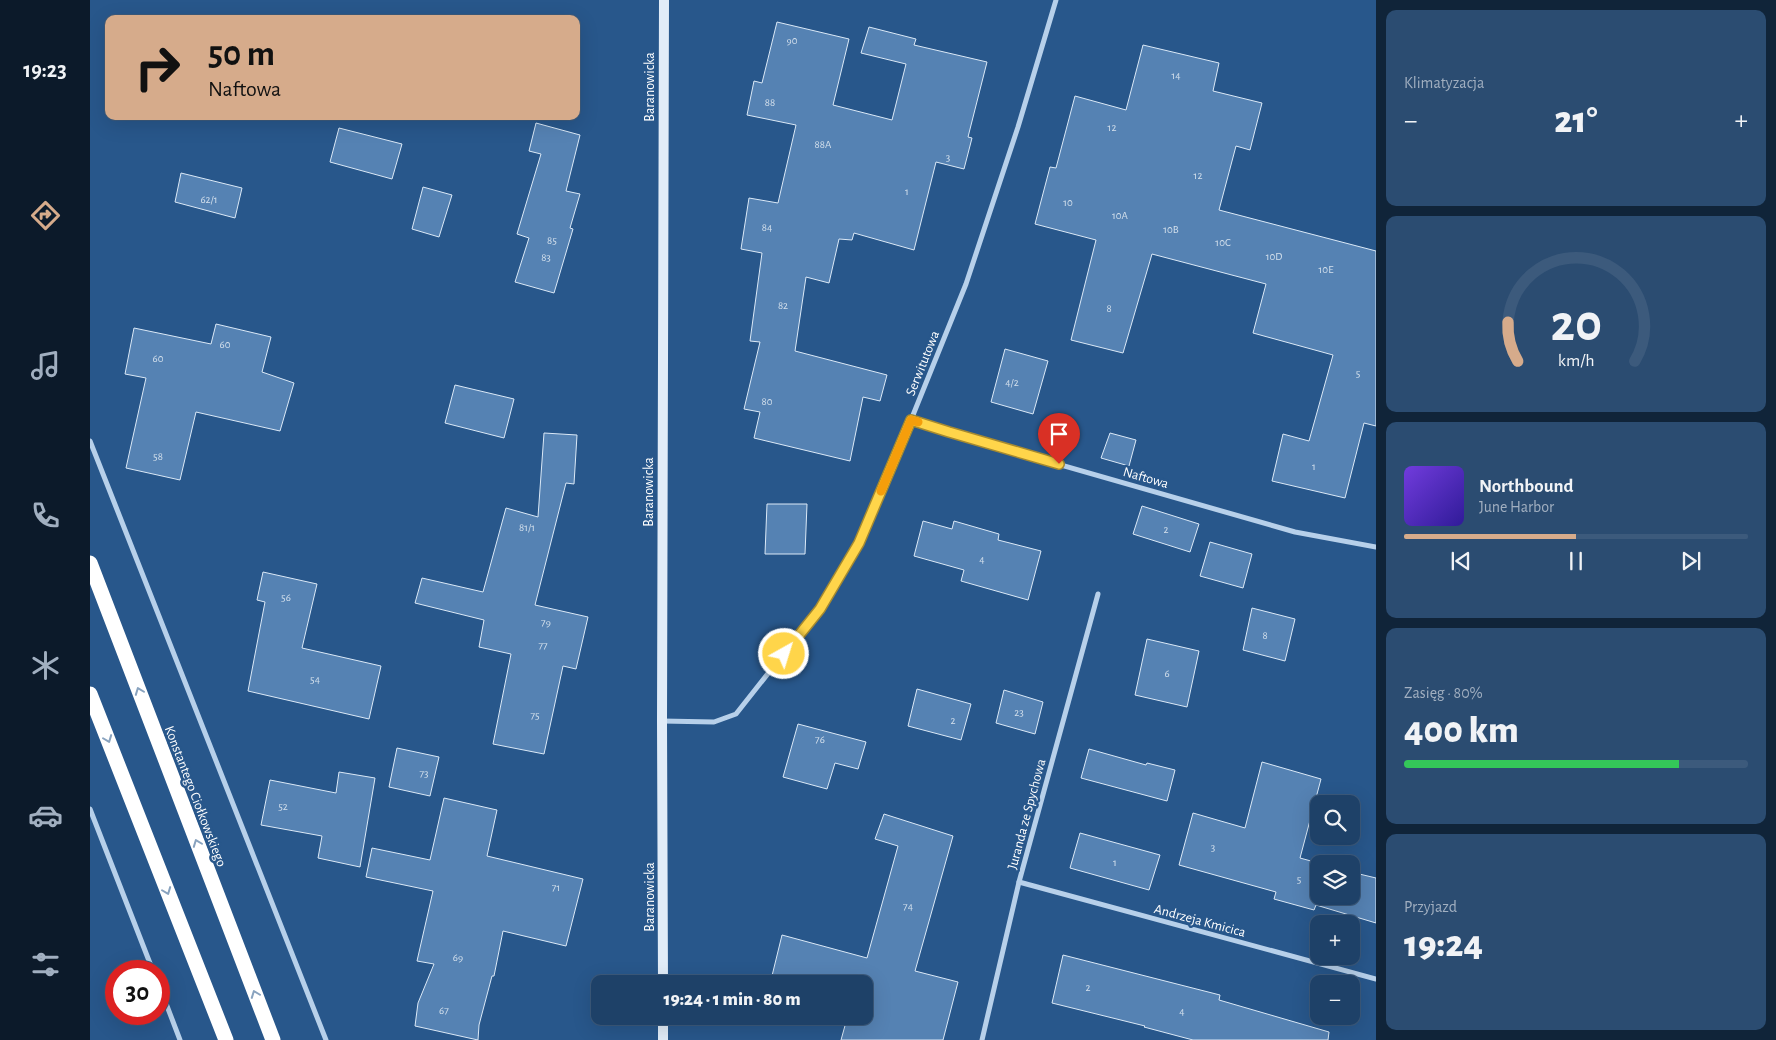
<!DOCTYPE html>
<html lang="pl">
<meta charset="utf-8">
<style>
body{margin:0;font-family:"Alegreya Sans",sans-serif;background:#2b4c71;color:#f1f3f6;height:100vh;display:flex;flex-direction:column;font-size:19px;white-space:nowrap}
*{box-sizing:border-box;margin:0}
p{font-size:16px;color:#a1afc0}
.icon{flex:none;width:28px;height:28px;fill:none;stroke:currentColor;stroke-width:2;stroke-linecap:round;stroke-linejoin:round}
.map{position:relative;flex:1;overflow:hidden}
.sheet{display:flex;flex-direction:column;gap:10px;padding:10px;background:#102439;width:400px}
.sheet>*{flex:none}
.top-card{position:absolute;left:15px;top:15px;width:475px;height:105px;border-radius:10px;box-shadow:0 5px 20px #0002,0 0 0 1px #3c5a7c;background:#d6ab8b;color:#111;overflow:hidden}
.fabs{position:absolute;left:1220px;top:795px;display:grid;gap:10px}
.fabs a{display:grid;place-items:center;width:50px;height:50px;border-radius:10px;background:#1e4168;box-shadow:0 5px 20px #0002,0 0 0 1px #3c5a7c;font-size:25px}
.speed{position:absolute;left:15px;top:960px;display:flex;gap:10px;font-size:25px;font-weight:700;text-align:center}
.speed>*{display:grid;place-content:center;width:65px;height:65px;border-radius:50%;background:#1e4168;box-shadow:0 5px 20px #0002,0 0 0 1px #3c5a7c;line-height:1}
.speed .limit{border:8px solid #d22;background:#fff;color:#111}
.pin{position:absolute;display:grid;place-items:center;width:42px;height:42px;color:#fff;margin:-51px -21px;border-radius:50% 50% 50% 0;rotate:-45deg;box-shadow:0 0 5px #0007}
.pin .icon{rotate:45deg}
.me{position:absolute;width:55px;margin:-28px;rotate:39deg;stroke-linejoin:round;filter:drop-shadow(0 0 4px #0008)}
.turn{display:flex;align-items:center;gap:18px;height:105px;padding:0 20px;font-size:22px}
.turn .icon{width:65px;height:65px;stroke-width:2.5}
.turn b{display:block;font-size:35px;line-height:42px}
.big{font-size:38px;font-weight:800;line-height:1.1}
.sheet .widget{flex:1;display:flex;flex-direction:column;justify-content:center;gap:8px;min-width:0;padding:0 18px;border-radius:10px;background:#2b4c71}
.sheet .dial{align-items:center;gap:0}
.dial svg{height:130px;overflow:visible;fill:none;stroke:#3c5a7c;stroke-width:7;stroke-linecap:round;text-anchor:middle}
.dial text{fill:#f1f3f6;stroke:none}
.song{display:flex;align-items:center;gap:15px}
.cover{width:60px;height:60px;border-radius:8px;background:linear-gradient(135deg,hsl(260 70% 55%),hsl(250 70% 35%))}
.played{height:5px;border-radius:2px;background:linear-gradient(90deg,#d6ab8b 50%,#3c5a7c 50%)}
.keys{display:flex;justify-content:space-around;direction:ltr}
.heat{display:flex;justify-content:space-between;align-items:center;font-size:28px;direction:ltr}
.charge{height:8px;border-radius:4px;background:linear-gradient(90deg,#34c759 80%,#3c5a7c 0)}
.trip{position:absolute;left:501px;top:975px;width:282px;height:50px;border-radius:10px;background:#1e4168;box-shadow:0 5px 20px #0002,0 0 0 1px #3c5a7c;font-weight:800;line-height:50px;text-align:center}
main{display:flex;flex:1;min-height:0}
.tabs{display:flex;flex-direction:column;width:90px;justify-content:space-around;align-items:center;background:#0c1a2a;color:#a1afc0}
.tabs .icon{width:35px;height:35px}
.tabs .current{color:#d6ab8b}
.tabs b{font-size:22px;color:#f1f3f6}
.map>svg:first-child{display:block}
.building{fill:#5582b3;stroke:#dbe9f7}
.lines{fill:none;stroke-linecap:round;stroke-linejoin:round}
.street{stroke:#b7d0ea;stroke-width:5}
.secondary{stroke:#e1ecf8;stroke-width:10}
.highway{stroke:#fff;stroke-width:15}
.oneway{stroke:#89a3bf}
.route-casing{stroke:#a68a30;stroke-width:12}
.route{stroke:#ffd54a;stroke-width:9}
.slow{stroke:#f59e0b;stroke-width:9}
.labels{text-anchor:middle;stroke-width:5;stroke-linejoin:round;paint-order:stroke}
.number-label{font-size:11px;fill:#d4e0ec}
.street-label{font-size:14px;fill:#fff;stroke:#28578b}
</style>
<main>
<nav class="tabs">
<b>19:23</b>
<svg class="icon current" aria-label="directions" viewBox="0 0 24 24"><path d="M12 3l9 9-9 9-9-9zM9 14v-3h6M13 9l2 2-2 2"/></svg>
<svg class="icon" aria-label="music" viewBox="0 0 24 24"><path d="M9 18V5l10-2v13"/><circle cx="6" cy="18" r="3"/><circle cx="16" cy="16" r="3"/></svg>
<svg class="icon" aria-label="phone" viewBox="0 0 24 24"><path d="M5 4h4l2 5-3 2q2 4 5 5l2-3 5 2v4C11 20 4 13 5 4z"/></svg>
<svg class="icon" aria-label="climate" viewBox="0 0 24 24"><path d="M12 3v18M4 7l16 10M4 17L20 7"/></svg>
<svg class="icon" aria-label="car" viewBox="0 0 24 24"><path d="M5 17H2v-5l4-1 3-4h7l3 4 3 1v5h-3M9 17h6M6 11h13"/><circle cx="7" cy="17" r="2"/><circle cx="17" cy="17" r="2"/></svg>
<svg class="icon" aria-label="filters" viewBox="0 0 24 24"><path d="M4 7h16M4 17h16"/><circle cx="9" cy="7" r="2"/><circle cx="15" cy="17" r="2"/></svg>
</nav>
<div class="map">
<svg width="1286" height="1040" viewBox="0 0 1286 1040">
<rect width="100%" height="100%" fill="#28578b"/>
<g class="building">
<polygon points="687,22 759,39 743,105 802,120 816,64 771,53 779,27 826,39 824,45 897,62 878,137 882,138 874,169 846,162 824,250 764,233 762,240 749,239 739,283 716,277 705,351 797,375 790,401 773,397 760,461 664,438 670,412 654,409 670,342 660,341 672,253 651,249 659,198 688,203 706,125 657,115 664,81 672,83"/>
<polygon points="1053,45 1129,63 1123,91 1172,103 1160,150 1146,146 1129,210 1286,251 1286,426 1274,423 1255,498 1182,481 1193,434 1219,441 1243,355 1163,333 1176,284 1062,254 1033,353 981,340 1006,240 945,224 960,167 966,168 985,96 1036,110"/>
<polygon points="446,123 490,135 476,191 490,194 480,228 483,229 464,293 425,282 439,238 427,234 451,154 439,151"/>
<polygon points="249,128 312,144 302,179 240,162"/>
<polygon points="91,173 152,188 145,218 85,202"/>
<polygon points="333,187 362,195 349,237 322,229"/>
<polygon points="126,324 181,337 172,372 204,383 190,431 106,412 90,480 36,468 56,378 35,374 44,328 121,344"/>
<polygon points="915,349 958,361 943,414 901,402"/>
<polygon points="365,385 424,399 414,438 355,423"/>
<polygon points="454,433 487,435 484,484 476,483 445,605 498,617 486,669 473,666 454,754 403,744 421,654 389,647 394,620 325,603 332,578 393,592 416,508 448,517"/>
<polygon points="1020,433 1046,440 1039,466 1011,458"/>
<polygon points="677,504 717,504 715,554 675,554"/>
<polygon points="1052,506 1109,524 1100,552 1043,534"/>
<polygon points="833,521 862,529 864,521 909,534 908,540 951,551 938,600 871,581 874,570 824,556"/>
<polygon points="1120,542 1162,554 1153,588 1110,576"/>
<polygon points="173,572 227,584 212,648 291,666 279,719 158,691 175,602 167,600"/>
<polygon points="1162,608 1205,619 1195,661 1153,650"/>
<polygon points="1057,639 1109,651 1097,707 1045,695"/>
<polygon points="827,689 881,704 871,740 818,726"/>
<polygon points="914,690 953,702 945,734 906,723"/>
<polygon points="708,724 776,742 768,769 745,763 737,789 693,777"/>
<polygon points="307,748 349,757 340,796 299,787"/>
<polygon points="999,749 1056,765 1057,763 1085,770 1077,801 991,778"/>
<polygon points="1172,762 1231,779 1210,858 1232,864 1229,864 1229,896 1261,896 1261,872 1286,878 1286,923 1226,905 1224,910 1184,899 1186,892 1089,865 1103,813 1155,828"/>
<polygon points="249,772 285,778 270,867 228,858 232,836 171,825 180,780 246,793"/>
<polygon points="354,798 407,810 397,856 493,879 476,946 413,931 404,976 402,976 389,1025 388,1040 325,1026 328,1003 344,964 327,961 343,891 276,877 282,848 340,860"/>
<polygon points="794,814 863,836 825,971 868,982 853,1040 751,1040 756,1022 734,1016 775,1016 775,984 680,984 692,935 777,958 808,846 785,839"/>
<polygon points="990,833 1070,855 1059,890 980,868"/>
<polygon points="973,955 1130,995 1129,1000 1239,1032 1238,1040 1103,1040 1054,1027 1055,1026 962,1003"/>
</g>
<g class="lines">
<g class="street">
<polyline points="821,420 859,433 1205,532 1286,547"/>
<polyline points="0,441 236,1040"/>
<polyline points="572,721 624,722 646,714 729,609 769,543 821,420 876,284 928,127 966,0"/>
<polyline points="0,809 63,971"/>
<polyline points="929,882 1286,979"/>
<polyline points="69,985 90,1040"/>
<polyline points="892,1040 929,882 1008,594"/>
</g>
<g class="secondary">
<polyline points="573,984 572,721 574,0"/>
<polyline points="573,1040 573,1016"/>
</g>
<g class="highway">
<polyline points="0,563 183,1040"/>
<polyline points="0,694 136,1040"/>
</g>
</g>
<defs><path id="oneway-chevron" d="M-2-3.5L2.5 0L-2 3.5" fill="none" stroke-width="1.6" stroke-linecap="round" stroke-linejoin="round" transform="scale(1.25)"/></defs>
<g class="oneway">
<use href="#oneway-chevron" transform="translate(49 691) rotate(-111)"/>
<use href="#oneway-chevron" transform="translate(18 739) rotate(69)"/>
<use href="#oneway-chevron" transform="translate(107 843) rotate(-111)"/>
<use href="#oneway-chevron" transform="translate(77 891) rotate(69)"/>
<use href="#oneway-chevron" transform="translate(165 994) rotate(-111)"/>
</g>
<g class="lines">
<defs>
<polyline id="route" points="694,654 730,609 769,543 821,420 859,432 969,464"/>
</defs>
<use href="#route" class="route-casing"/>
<use href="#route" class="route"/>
<polyline class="slow" points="791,491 821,420 828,422"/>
</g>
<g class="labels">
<g class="number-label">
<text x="702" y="44">90</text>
<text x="1086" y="79">14</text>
<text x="680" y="106">88</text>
<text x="1022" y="131">12</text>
<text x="733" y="148">88A</text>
<text x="858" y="161">3</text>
<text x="1108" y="179">12</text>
<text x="817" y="195">1</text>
<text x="119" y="203">62/1</text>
<text x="978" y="206">10</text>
<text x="1030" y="219">10A</text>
<text x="677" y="231">84</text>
<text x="1081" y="233">10B</text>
<text x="462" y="244">85</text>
<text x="1133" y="246">10C</text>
<text x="1184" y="260">10D</text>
<text x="456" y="261">83</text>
<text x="1236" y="273">10E</text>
<text x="693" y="309">82</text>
<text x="1019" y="312">8</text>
<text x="135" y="348">60</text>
<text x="68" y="362">60</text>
<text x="1268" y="377">5</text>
<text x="922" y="386">4/2</text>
<text x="677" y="405">80</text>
<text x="68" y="460">58</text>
<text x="1224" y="470">1</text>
<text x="437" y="531">81/1</text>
<text x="1076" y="533">2</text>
<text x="892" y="563">4</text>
<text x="196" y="601">56</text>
<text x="456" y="626">79</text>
<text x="1175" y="639">8</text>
<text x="453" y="649">77</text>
<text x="1077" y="677">6</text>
<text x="225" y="683">54</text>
<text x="929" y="716">23</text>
<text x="445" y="719">75</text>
<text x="863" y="724">2</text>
<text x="730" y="743">76</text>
<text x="334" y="777">73</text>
<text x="193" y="810">52</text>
<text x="1123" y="851">3</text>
<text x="1025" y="866">1</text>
<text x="1209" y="883">5</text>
<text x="466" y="891">71</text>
<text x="818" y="910">74</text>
<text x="368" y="961">69</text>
<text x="998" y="991">2</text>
<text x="354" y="1014">67</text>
<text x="1092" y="1015">4</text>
</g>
<g class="street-label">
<text transform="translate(559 87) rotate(-90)" y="5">Baranowicka</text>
<text transform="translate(832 363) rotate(-68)" y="5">Serwitutowa</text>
<text transform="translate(1056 477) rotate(16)" y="5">Naftowa</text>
<text transform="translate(558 492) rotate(-90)" y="5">Baranowicka</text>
<text transform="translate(106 796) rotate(69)" y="5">Konstantego Ciołkowskiego</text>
<text transform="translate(936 814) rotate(-75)" y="5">Juranda ze Spychowa</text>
<text transform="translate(559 897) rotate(-90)" y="5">Baranowicka</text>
<text transform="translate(1110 920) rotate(15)" y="5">Andrzeja Kmicica</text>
</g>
</g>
</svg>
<div class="fabs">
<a><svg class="icon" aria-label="search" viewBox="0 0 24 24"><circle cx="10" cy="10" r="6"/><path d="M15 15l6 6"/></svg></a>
<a><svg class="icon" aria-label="layers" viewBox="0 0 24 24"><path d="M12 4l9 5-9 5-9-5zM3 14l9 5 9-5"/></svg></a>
<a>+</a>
<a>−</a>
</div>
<div class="speed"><div class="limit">30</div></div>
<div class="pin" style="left:969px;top:464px;background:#d93025"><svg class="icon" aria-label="arrive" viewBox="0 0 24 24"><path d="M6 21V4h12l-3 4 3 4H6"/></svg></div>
<svg class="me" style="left:694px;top:654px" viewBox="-20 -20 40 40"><circle r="17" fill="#ffd54a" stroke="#fff" stroke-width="3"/><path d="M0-11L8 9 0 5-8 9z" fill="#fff"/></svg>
<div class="trip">19:24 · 1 min · 80 m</div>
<div class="top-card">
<div class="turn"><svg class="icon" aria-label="right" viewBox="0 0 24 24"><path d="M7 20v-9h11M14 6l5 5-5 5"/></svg><div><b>50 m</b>Naftowa</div></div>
</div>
</div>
<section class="sheet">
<div class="widget"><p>Klimatyzacja</p>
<div class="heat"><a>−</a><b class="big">21°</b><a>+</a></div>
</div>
<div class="widget dial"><svg viewBox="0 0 100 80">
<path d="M14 69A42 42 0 1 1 86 69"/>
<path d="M14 69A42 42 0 0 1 8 45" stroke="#d6ab8b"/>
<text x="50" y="56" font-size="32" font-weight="700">20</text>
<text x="50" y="72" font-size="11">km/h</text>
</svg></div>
<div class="widget">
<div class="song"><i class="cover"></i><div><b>Northbound</b><p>June Harbor</p></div></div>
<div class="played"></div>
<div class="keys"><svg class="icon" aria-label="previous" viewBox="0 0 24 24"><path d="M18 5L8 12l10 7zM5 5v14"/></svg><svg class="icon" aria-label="pause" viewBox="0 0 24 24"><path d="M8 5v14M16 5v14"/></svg><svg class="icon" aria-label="next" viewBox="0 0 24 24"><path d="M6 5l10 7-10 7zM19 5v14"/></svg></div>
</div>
<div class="widget"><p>Zasięg · 80%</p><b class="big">400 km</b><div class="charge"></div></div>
<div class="widget"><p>Przyjazd</p><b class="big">19:24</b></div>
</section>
</main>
